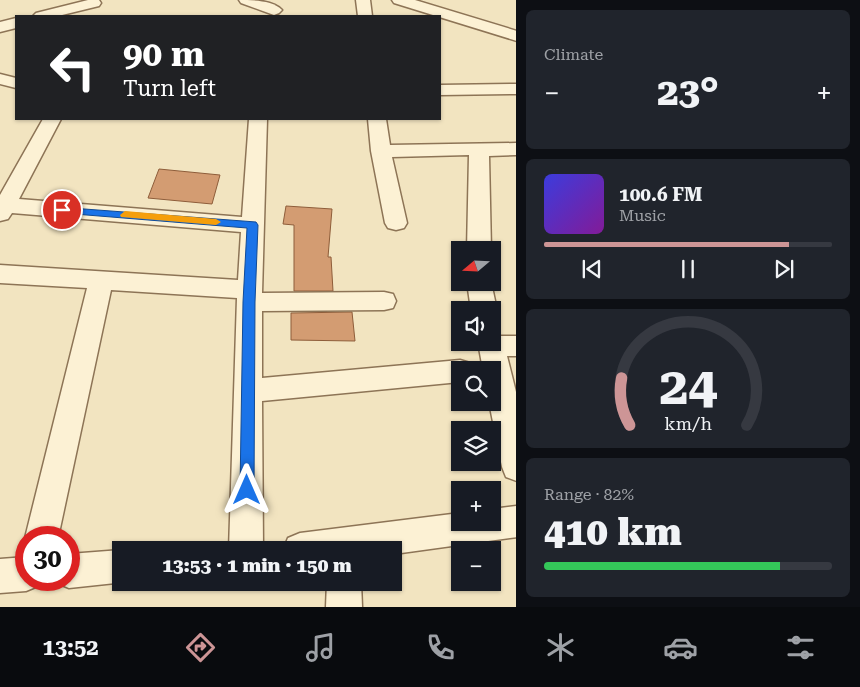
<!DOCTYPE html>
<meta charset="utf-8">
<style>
body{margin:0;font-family:"Roboto Serif",serif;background:#20242c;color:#f1f3f6;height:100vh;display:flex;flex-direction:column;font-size:19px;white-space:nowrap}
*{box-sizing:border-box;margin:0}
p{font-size:16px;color:#9ea1a6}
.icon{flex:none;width:28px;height:28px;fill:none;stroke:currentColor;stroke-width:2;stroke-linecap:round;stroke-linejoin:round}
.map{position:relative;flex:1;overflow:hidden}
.panel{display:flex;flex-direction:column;gap:10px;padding:10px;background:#0d0f14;width:344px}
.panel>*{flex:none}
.guide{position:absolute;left:15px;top:15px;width:426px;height:105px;border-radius:0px;box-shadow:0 1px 4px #0004;background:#202124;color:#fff;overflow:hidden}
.needle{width:32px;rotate:251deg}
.controls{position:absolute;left:451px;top:241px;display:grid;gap:10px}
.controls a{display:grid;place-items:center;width:50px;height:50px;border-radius:0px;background:#171b24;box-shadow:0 1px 4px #0004;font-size:25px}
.speed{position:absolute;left:15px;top:526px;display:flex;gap:10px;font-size:25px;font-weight:700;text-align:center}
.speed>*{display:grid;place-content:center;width:65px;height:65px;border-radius:50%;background:#171b24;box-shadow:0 1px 4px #0004;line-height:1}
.speed .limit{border:8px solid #d22;background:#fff;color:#111}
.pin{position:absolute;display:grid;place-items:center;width:42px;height:42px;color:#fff;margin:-21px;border:2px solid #fff;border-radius:50%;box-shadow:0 1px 5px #0007}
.me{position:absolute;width:55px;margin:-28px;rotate:0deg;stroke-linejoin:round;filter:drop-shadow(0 0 4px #0008)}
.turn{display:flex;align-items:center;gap:18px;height:105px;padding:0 25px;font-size:22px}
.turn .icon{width:65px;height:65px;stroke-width:2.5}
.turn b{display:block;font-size:35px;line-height:42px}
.big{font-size:38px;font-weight:800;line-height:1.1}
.panel .widget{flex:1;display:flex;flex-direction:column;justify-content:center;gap:8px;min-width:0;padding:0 18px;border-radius:8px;background:#20242c}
.panel .dial{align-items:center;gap:0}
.dial svg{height:130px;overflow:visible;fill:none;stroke:#363941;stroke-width:7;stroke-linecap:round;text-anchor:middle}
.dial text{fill:#f1f3f6;stroke:none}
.song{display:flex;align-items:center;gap:15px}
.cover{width:60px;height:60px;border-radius:8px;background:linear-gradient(135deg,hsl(240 70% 55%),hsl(290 70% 35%))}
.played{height:5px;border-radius:2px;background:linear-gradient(90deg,#cd9596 85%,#363941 85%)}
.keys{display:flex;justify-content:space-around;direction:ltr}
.heat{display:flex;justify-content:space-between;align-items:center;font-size:28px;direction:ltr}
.charge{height:8px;border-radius:4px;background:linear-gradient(90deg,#34c759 82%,#363941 0)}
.trip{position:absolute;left:112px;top:541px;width:290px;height:50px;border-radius:0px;background:#171b24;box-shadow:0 1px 4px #0004;font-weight:800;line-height:50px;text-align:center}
.menu{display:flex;height:80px;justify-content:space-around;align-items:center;background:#090b0e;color:#9ea1a6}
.menu .icon{width:35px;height:35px}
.menu .on{color:#cd9596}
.menu b{font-size:22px;color:#f1f3f6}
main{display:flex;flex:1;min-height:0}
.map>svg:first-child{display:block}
.building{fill:#d39c72;stroke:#8e5d3a}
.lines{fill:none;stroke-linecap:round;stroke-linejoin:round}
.street-casing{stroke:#8d7456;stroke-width:3}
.street{fill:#fcf1d4;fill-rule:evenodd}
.route{fill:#1a73e8;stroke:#114b97}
.slow{fill:#f59e0b}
</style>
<main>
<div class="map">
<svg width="517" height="607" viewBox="0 0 517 607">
<rect width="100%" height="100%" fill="#f2e4c0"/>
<g class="building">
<polygon points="159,169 220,175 212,204 148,198"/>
<polygon points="286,206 332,209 328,257 331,257 333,291 294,291 294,225 283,224"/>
<polygon points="352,312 355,341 291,340 291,313"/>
</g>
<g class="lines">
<defs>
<g id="street">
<polygon points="88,0 99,0 101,3 99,6 58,16 33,16 36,13"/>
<path d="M239 0C252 0 273 0 282 10L279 13 274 15 241 3Z"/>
<polygon points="356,0 370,0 372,16 358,16"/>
<polygon points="392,0 415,0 517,31 517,41 394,3"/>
<polygon points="16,18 16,28 0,32 0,22"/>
<polygon points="0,74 16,78 16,88 0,84"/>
<polygon points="517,84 517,94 440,95 440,85"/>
<polygon points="43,119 61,119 19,199 242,217 249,119 267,119 262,293 384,292 393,294 396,301 393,308 384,310 262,311 262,378 460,360 470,363 473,370 460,370 460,382 262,401 263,550 229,550 237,298 111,290 58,538 26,538 26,542 25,538 87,288 0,283 0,265 238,280 241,232 12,213 8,219 0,221 0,195"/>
<polygon points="368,119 386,119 390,145 517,143 517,155 489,156 491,250 467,250 469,155 392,157 407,223 404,228 396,230 388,228 385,223 371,151"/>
<polygon points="467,282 491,282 497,310 493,317 492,310 471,310"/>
<polygon points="492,332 501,336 517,336 517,356 507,356 517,396 517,481 506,477 502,467 489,402 492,402 492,370 483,370 478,342 492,342"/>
<polygon points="517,506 517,537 394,554 394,550 283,550 288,538 300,533 460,513 460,522 492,522 492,509"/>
<polygon points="121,550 121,582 125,582 69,588 57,583 56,580 69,580 69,554"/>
<polygon points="26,557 26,580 41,580 38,586 26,591 0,593 0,559"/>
<polygon points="327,582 361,582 362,607 326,607"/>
</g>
</defs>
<use href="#street" class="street-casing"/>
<use href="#street" class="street"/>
</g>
<polygon class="route" points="58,207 256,222 258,225 255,302 254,490 252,495 247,497 242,495 240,490 243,302 247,228 62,213 57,210"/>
<polygon class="slow" points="125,211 216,219 221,222 216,225 121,217 120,215"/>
</svg>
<div class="controls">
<a><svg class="needle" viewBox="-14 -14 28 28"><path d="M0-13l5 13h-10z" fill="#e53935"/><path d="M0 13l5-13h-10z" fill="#9ea1a6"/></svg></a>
<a><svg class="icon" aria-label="sound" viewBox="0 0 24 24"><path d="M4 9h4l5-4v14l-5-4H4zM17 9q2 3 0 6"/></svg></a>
<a><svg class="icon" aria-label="search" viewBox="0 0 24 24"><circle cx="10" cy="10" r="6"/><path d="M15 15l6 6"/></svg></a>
<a><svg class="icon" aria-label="layers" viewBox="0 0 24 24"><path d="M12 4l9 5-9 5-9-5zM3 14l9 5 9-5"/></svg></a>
<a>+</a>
<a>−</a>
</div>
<div class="speed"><div class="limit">30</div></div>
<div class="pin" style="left:62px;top:210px;background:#d93025"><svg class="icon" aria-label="arrive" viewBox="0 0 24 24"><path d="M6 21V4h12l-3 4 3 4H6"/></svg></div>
<svg class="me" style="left:247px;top:490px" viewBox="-20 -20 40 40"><path d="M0-17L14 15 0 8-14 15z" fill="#1a73e8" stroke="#fff" stroke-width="4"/></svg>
<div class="trip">13:53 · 1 min · 150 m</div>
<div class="guide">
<div class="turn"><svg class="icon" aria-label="left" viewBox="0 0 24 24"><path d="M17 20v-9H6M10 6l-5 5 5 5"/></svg><div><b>90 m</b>Turn left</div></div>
</div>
</div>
<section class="panel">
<div class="widget"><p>Climate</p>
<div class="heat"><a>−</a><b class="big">23°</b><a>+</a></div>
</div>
<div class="widget">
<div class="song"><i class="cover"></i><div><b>100.6 FM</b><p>Music</p></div></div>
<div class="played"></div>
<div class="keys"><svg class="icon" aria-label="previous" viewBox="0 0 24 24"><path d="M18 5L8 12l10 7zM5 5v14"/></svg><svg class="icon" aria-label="pause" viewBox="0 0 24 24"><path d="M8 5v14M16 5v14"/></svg><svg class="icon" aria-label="next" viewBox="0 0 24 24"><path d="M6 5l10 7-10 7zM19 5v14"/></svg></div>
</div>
<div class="widget dial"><svg viewBox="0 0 100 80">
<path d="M14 69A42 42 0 1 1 86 69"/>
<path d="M14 69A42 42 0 0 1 9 40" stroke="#cd9596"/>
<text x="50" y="56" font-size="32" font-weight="700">24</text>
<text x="50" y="72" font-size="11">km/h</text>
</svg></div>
<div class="widget"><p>Range · 82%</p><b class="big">410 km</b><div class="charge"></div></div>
</section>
</main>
<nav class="menu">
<b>13:52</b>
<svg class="icon on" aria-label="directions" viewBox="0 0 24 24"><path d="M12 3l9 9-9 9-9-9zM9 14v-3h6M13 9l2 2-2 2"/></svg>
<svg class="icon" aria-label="music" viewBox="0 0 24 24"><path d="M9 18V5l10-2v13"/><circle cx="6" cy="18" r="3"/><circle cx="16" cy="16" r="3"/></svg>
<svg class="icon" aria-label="phone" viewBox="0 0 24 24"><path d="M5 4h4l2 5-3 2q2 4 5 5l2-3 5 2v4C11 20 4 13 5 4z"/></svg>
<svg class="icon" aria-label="climate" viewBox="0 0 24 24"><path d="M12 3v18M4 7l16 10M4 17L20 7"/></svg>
<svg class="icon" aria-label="car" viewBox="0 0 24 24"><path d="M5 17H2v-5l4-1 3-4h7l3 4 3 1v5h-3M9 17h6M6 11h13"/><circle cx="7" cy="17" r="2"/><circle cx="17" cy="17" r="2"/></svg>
<svg class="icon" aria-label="filters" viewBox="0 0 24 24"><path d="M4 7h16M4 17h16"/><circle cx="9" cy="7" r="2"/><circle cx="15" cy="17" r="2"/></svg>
</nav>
